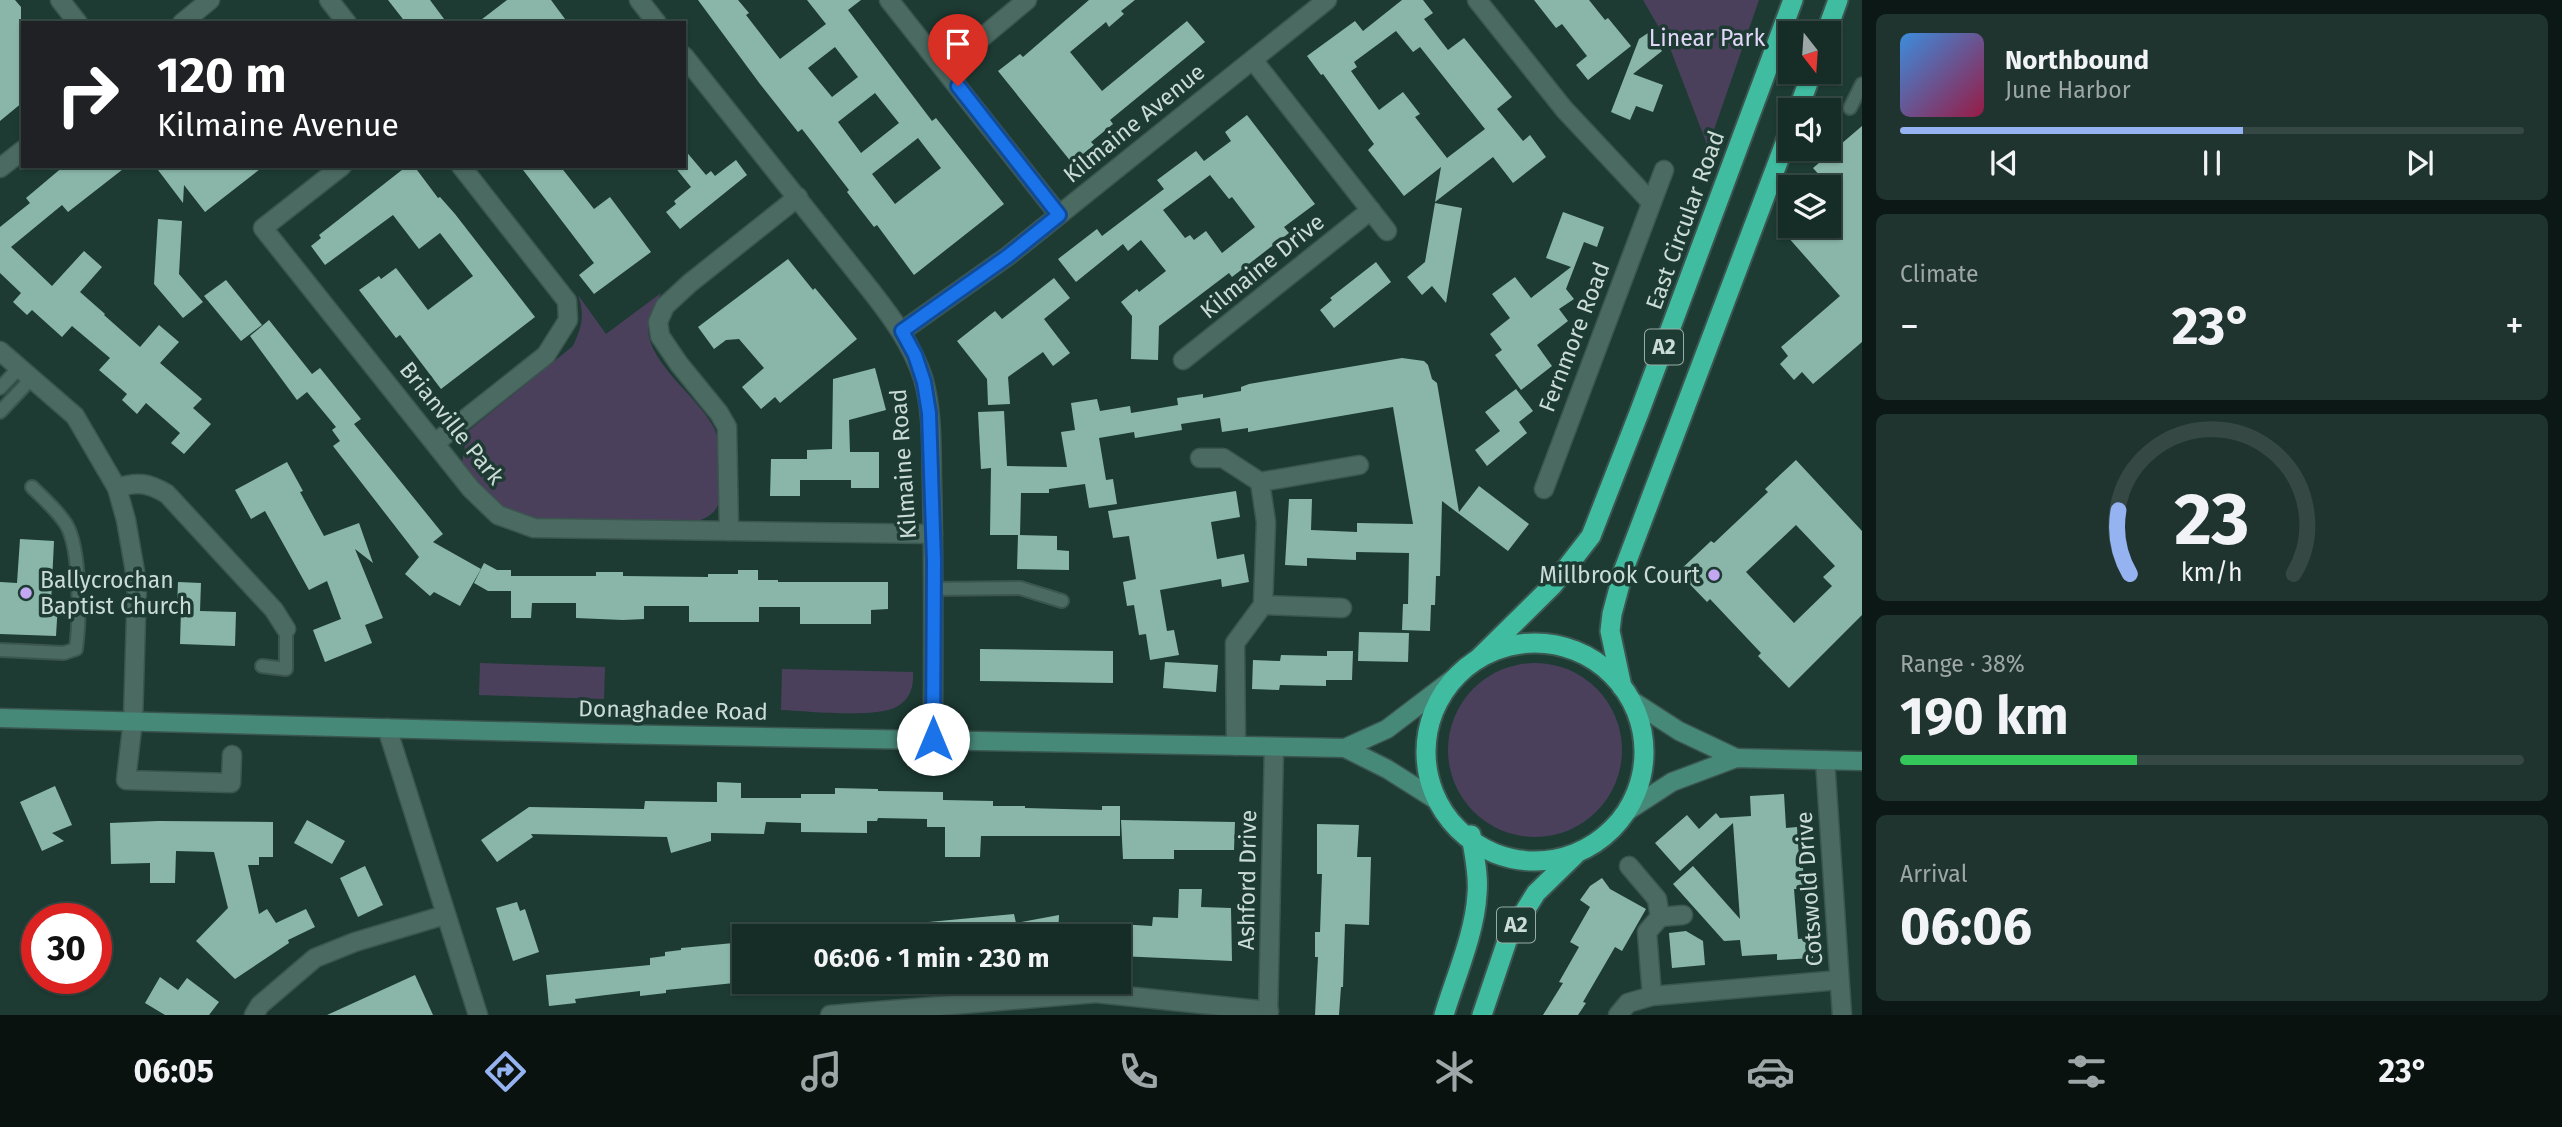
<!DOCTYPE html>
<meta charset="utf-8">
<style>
body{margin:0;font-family:"Fira Sans",sans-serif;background:#1f342e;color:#f1f3f6;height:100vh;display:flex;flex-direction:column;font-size:26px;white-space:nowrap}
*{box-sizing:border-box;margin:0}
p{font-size:23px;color:#9ea7a7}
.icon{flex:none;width:38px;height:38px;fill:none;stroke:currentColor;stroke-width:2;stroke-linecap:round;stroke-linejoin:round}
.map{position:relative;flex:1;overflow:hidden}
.sheet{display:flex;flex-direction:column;gap:14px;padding:14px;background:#0c1815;width:700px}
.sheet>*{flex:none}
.guide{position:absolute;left:21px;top:21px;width:665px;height:147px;border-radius:0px;box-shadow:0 2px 5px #0004,0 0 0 2px #354843;background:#202124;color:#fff;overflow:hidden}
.needle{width:46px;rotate:163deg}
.tools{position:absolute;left:1778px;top:21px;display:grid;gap:14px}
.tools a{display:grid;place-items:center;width:63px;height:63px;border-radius:0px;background:#162c26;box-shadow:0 2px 5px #0004,0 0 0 2px #354843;font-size:35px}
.speed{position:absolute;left:21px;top:903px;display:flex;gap:14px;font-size:35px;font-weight:700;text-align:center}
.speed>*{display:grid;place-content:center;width:91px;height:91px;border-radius:50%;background:#162c26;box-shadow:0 2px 5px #0004,0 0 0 2px #354843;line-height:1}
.speed .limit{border:10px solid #d22;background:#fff;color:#111}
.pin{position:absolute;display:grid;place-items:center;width:60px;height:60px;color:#fff;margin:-72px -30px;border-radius:50% 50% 50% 0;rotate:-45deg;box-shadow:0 0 7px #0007}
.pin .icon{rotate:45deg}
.me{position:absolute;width:77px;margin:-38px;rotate:0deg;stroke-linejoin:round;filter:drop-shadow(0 0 5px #0008)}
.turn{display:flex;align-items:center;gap:24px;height:147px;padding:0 21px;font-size:32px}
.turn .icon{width:91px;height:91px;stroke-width:2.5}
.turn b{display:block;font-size:49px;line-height:60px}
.big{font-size:52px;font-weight:700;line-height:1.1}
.sheet .tile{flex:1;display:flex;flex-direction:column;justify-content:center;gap:10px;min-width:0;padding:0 24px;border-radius:10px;background:#1f342e}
.sheet .dial{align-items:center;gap:0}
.dial svg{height:182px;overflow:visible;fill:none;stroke:#354843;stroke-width:7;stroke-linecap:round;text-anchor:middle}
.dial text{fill:#f1f3f6;stroke:none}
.song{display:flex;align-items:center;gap:21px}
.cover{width:84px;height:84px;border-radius:10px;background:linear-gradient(135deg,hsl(210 70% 55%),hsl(340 70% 35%))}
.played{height:7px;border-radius:4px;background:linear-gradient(90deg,#95b2f1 55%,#354843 55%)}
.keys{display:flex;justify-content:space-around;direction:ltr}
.heat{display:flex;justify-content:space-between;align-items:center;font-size:38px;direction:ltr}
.charge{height:10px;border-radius:5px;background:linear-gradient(90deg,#34c759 38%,#354843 0)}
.trip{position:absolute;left:732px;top:924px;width:399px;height:70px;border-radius:0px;background:#162c26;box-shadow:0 2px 5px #0004,0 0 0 2px #354843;font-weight:700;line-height:70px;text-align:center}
.dock{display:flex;height:112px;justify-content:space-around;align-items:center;background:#09120f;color:#9ea7a7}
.dock .icon{width:49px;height:49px}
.dock .active{color:#95b2f1}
.dock b{font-size:32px;color:#f1f3f6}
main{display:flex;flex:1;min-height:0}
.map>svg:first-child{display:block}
.green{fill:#4b405c}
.building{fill:#8ab6a9;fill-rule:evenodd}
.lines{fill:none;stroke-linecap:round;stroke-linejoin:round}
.service-casing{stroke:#3b564f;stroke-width:16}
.minor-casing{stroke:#3b564f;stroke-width:21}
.tertiary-casing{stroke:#3b564f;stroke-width:21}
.secondary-casing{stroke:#3b564f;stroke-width:21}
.trunk-casing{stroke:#3b564f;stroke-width:23}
.service{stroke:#4b6a61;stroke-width:12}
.minor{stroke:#4b6a61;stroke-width:18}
.tertiary{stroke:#4b6a61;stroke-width:18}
.secondary{stroke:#478979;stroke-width:18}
.trunk{stroke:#40bca1;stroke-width:19}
.route-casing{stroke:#114b97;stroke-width:18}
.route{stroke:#1a73e8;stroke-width:12}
.poi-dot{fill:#c4a7f1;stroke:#1d3b33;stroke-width:2.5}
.labels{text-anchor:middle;stroke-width:7;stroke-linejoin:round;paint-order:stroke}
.shield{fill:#1d3b33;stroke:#97aca5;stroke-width:2}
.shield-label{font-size:21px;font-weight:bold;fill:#cbdcd6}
.park-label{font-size:23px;fill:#e3d7f9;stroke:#1d3b33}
.street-label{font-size:23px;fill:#cbdcd6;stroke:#1d3b33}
.poi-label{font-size:23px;fill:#cbdcd6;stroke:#1d3b33;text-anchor:end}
</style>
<main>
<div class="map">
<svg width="1862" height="1015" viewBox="0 0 1862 1015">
<rect width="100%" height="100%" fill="#1d3b33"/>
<g class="green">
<polygon points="1643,0 1759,0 1708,147 1668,43"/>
<path d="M661 293C657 302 651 313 649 323 641 359 701 398 715 430 722 447 719 482 720 500 715 515 707 518 692 523L520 518C491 503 481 488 462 463L467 432 573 346C582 327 585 315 578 295L606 334Z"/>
<circle cx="1535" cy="750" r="87"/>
<polygon points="480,663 605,667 604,699 479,695"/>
<path d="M782 669 913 672C914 686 910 699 898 706 879 719 806 711 781 710Z"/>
</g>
<g class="building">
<polygon points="0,0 15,0 21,7 21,35 23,33 23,102 0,121"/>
<polygon points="388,0 430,0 447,23 406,23"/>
<polygon points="507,0 551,0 568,23 477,23"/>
<path d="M698 0H738L749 13 746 15 780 59 826 24 807 0H861L848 10 932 121 936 118 1004 204 914 275 877 225 874 227 860 209 847 192 849 190 802 129 798 132 760 84ZM835 47 858 77 832 97 808 68ZM875 93 899 123 861 153 838 122ZM918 138 941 168 895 204 872 174Z"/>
<polygon points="1089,0 1135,0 1121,11 1124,14 1109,27 1106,22 1070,52 1102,91 1187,21 1205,42 1110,120 1113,124 1091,142 1094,145 1072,163 998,71 1020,54 1023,57"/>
<path d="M1402 0H1423L1433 13 1424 19 1448 50 1464 38 1512 97 1497 109 1523 141 1530 135 1546 157 1513 183 1493 157 1435 202 1441 167 1404 196 1368 150 1374 144 1323 74 1321 75 1307 56 1355 21 1363 31ZM1396 31 1413 52 1420 47 1485 129 1447 158 1415 117 1420 114 1403 92 1379 110 1351 71 1357 67 1354 62Z"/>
<polygon points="1534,0 1589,0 1605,20 1608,18 1631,46 1588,80 1576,65 1587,56 1562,24 1556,28"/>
<polygon points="1648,33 1662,51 1633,74 1663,85 1653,112 1636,106 1630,120 1611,112 1639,39"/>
<path d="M1247 115 1315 204 1284 227 1289 233 1232 277 1229 273 1159 326 1158 360 1131 359 1132 316 1121 302 1137 289 1139 292 1166 271 1141 240 1128 251 1123 244 1076 282 1058 259 1097 229 1102 236 1164 189 1157 180 1196 151 1204 161 1231 141 1225 132ZM1210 175 1229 199 1232 197 1255 227 1222 253 1206 231 1194 240 1190 235 1185 238 1163 210Z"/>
<polygon points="1862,126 1862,342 1813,384 1802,372 1794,380 1780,364 1788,356 1781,347 1840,296 1787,236 1799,226 1829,226 1829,186 1813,168"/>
<polygon points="684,149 706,175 711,171 715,176 736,160 747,175 680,229 666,212 676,204 674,201 691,187 674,166 684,166"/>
<polygon points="64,166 127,166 68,212 62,205 11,247 52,286 84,251 102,267 80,292 105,314 104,315 140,347 159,325 179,342 160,363 202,399 193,408 211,424 184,454 171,443 180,433 146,403 137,414 122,400 127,394 99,370 110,358 72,326 62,337 32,310 27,315 13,302 21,293 0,273 0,227 30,203 26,198"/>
<polygon points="155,166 264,166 205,212 184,185 183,203"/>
<polygon points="407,166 414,166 438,198 440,197 455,214 535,317 441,389 400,335 396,338 359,290 379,276 381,279 396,268 428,310 473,276 440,233 419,249 393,215 325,265 311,246 321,238 319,235"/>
<polygon points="520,166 560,166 594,209 610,197 651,252 594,294 579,275 594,263"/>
<polygon points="1435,203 1462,208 1446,303 1432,286 1422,295 1407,277 1425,262"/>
<polygon points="1563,212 1604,227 1597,247 1584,242 1566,289 1574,299 1559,309 1568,321 1537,345 1552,366 1521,390 1495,355 1502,350 1490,334 1510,318 1492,294 1515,277 1531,298 1571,267 1546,258"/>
<polygon points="158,219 182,221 179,274 203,302 183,318 154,284"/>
<polygon points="788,259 813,290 815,288 857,339 780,403 775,397 761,409 742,387 764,368 739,339 726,340 714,349 698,327"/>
<polygon points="1376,262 1391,282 1334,328 1320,310 1332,300 1330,298"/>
<polygon points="1054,278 1070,298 1044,319 1070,353 1053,366 1043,352 1008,377 1010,404 988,405 987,379 957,341 995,311 1002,319"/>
<polygon points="226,280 262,325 241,341 204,296"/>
<polygon points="269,320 312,374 320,368 361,419 354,424 443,534 433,542 481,569 460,606 434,592 430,596 405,574 419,557 333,446 340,441 332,430 336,427 307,392 297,400 250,336"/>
<polygon points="1402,358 1424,361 1428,365 1432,379 1437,383 1459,512 1479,486 1529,524 1508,551 1442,501 1440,576 1436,576 1435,605 1431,605 1430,631 1402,630 1403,604 1408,604 1409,553 1356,552 1356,560 1307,558 1307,566 1285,565 1289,499 1312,499 1311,530 1357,532 1357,523 1413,524 1393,407 1248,432 1248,428 1222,432 1220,418 1181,424 1182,430 1135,438 1134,432 1099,438 1106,480 1113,479 1117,504 1089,508 1085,484 1049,489 1049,493 1021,493 1020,535 990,535 991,468 981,469 978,412 1004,411 1007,466 1067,467 1061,432 1075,430 1071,403 1097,399 1100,411 1130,406 1131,413 1178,405 1177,398 1203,394 1203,398 1241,391 1241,387 1249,384"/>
<polygon points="875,368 886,410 849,420 850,452 879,452 879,488 851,488 851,480 800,480 800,496 770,496 771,459 807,459 807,450 832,449 833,379"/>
<polygon points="1516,389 1533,411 1519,422 1527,433 1487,466 1475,450 1500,431 1485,412"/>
<path d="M1796 460 1862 531V615L1789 688 1758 656 1761 653 1710 599 1707 602 1678 572 1711 541 1714 543 1768 492 1765 489ZM1796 525 1835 566 1823 577 1832 586 1794 623 1746 572Z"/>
<polygon points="287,462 303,491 300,492 324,536 359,523 373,563 355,549 383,618 365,625 372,643 325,662 313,630 341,619 327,581 309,590 265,511 251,519 235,490"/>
<polygon points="1236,491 1240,517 1211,522 1217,559 1244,554 1249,582 1222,587 1221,579 1160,590 1167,631 1174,630 1179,655 1150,660 1146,634 1139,635 1134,605 1127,606 1123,582 1136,579 1129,536 1113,538 1108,511"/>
<polygon points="1018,535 1057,536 1057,550 1069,551 1069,570 1017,569"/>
<polygon points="20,539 54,541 51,603 58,603 56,636 0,634 0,582 17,583"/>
<polygon points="484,563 497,570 511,570 511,576 596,576 596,572 623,572 623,576 708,577 708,574 738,574 738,570 758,570 758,580 778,580 778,582 888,582 888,609 871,610 871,624 800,624 800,607 759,607 759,622 689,622 689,606 644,606 644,619 623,620 576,618 576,603 532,603 531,618 511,618 511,591 488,591 474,583"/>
<polygon points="178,582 201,583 200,611 236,612 235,646 180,644 181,610 177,610"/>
<polygon points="1359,632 1409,633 1408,662 1358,661"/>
<polygon points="980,649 1113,651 1113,683 980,681"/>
<polygon points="1327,651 1353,651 1352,680 1326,680 1326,686 1280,685 1279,690 1252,689 1253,660 1280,661 1281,655 1327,656"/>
<polygon points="1165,662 1218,665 1216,692 1163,688"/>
<polygon points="717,782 741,783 741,798 801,798 801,794 835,794 835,788 878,789 878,791 943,792 943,800 993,801 993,806 1025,806 1025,808 1102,810 1102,806 1120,806 1120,836 981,836 980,857 945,857 945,827 927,827 927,819 878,818 877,821 867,821 867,833 801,832 801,823 766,822 764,834 711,833 711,841 671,853 667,837 531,834 533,837 497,862 481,840 529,807 644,809 645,801 717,802"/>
<polygon points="55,786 72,825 52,833 64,841 42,851 20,802"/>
<polygon points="1784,794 1786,828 1797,827 1800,868 1803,868 1804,889 1794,889 1798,939 1811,938 1813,958 1777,960 1777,954 1742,956 1740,940 1724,941 1673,884 1693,866 1740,919 1733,823 1680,871 1655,843 1687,815 1699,829 1716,813 1720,818 1751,816 1750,796"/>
<polygon points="307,820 345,841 332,864 294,843"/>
<polygon points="1121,820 1235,822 1234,850 1174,850 1174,859 1123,859"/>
<polygon points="158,821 273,822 273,857 259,857 259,865 248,865 259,914 267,909 276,923 306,909 315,927 288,940 289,943 235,979 196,941 228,908 214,852 176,851 175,883 150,883 150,863 111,864 110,823"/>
<polygon points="1317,824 1359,825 1357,857 1371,857 1369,925 1345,924 1343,987 1341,987 1339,1015 1315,1015 1318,957 1315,957 1315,932 1320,932 1322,874 1317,874"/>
<polygon points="365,866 383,905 358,917 340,878"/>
<polygon points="1602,878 1610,889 1646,909 1622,951 1615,947 1583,1002 1586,1003 1578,1015 1543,1015 1563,983 1559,982 1579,947 1570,942 1590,907 1580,900 1590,886"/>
<polygon points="1179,889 1202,889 1201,907 1231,908 1232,961 1118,956 1118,924 1152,926 1153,917 1178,918"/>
<polygon points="517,902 520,911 525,909 539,952 513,961 496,908"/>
<polygon points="1014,914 1016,923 1059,915 1058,936 918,936 918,923"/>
<polygon points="1686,931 1703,941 1705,965 1672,968 1669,933"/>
<polygon points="744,942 744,982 666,990 666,993 640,996 640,991 606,995 575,999 576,1003 549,1006 546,975 650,965 650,958 665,956 665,952 681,950 681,948"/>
<polygon points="415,975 433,1015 327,1015"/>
<polygon points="160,977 178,990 187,978 219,1002 209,1015 165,1015 145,1003"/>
</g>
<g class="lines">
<defs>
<g id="service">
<polyline points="1850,108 1862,84"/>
<polyline points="0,388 19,368"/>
<polyline points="0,412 31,379"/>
<polyline points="934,589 1020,588 1062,601"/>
<path d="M0 650 64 653 76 649C80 619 81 549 66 524 57 510 43 498 32 487"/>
<polyline points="262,666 286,669 286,629"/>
</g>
<g id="minor">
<polyline points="60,0 78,23"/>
<polyline points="329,0 347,23"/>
<polyline points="639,0 657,23"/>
<polyline points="889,0 1059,215"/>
<polyline points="1477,0 1564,109 1651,202"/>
<polyline points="182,23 210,0"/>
<path d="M684 56 872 292C893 319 912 345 923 378 933 412 931 449 932 484 934 569 933 654 933 739"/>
<polyline points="1253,60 1387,231"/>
<polyline points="944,69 1027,0"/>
<polyline points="342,166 263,228 471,489 498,515 534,528 933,534"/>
<polyline points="0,168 23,150"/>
<polyline points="902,331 1008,256 1327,0"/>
<polyline points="1183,360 1371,210"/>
<polyline points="435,443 546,355 568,320 567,301 461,166"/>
<polyline points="1200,458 1223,458 1260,482 1359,465"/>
<path d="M117 488C137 481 149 483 167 494L274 610 286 629"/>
<polyline points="1544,489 1664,170"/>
<polyline points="729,531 727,427 719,413 679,364 660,336 658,322 665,306 690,283 798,197"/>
<polyline points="1263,605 1342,608"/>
<polyline points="133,720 126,780 231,783 232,755"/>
<polyline points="387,728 478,1015"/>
<polyline points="1236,746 1235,643 1263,605 1266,522 1260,482"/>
<polyline points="1825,760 1842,1015"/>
<polyline points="1629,866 1657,899 1660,917 1647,932 1652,996"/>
<polyline points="1660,917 1683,915"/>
<polyline points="254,1015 260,1005 315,958 355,942 445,915"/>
<polyline points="830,1015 1096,993 1269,1011"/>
<polyline points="1268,1015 1274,747"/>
<polyline points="1618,1015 1628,1003 1652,996 1839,980"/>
</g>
<polyline id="tertiary" points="0,351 75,416 117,488 126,520 137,583 133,720"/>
<g id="secondary">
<polyline points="1631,700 1679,731 1736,758"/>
<polyline points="0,718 609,734 1345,748 1387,769 1436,800"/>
<polyline points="1345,748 1387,729 1454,678"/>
<polyline points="1626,812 1672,782 1736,758 1862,761"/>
</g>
<g id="trunk">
<polyline points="1826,33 1838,0"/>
<polyline points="1798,110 1812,72"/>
<circle cx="1535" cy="752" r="109"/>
<polyline points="1478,659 1553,585 1591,536 1639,413 1793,0"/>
<polyline points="1622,687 1610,631 1612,614 1624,569 1790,130"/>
<path d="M1444 1015C1455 978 1475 933 1477 894 1479 874 1474 855 1471 835"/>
<polyline points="1482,1015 1508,938 1536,893 1575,855"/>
</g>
</defs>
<use href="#service" class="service-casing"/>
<use href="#minor" class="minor-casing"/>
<use href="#tertiary" class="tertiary-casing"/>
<use href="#secondary" class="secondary-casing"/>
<use href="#trunk" class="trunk-casing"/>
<use href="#service" class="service"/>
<use href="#minor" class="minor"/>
<use href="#tertiary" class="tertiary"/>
<use href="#secondary" class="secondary"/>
<use href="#trunk" class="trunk"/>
</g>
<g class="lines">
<defs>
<polyline id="route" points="933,739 934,561 929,413 924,382 915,355 902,331 1008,256 1059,215 958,86"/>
</defs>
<use href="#route" class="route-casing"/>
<use href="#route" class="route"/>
</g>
<g class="poi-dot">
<circle cx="1714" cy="575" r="7"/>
<circle cx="26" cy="593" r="7"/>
</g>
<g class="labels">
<g class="shield">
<rect x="1645" y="329.5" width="38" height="35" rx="5"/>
<rect x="1497" y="907.5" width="38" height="35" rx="5"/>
</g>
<g class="shield-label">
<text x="1664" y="354">A2</text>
<text x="1516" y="932">A2</text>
</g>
<g class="park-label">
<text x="1707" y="46">Linear Park</text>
</g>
<g class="street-label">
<text transform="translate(1134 123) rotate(-39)" y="8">Kilmaine Avenue</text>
<text transform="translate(1685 220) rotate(-70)" y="8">East Circular Road</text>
<text transform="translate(1262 266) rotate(-39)" y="8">Kilmaine Drive</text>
<text transform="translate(1574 337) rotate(-69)" y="8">Fernmore Road</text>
<text transform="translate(452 423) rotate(51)" y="8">Brianville Park</text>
<text transform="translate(903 464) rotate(-94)" y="8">Kilmaine Road</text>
<text transform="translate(673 710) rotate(1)" y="8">Donaghadee Road</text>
<text transform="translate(1247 880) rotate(-89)" y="8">Ashford Drive</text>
<text transform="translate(1809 889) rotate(-94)" y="8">Cotswold Drive</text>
</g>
<g class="poi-label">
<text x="1700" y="583">Millbrook Court</text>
<text x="40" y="588" text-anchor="start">Ballycrochan<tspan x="40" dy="26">Baptist Church</tspan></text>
</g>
</g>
</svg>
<div class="tools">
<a><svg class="needle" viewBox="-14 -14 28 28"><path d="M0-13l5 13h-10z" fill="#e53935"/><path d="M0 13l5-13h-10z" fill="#9ea7a7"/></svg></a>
<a><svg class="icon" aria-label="sound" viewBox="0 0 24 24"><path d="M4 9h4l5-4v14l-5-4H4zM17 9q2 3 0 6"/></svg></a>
<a><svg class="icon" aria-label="layers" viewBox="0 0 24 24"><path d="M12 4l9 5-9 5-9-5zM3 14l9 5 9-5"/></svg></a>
</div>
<div class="speed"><div class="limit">30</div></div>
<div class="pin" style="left:958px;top:86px;background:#d93025"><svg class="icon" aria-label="arrive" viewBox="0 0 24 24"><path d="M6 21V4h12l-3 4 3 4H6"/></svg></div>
<svg class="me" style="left:933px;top:739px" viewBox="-20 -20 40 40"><circle r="19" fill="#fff"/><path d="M0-13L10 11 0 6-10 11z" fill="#1a73e8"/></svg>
<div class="trip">06:06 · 1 min · 230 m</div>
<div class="guide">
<div class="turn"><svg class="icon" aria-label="right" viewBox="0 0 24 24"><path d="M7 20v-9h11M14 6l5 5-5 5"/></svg><div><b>120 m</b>Kilmaine Avenue</div></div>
</div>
</div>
<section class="sheet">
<div class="tile">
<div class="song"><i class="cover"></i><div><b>Northbound</b><p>June Harbor</p></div></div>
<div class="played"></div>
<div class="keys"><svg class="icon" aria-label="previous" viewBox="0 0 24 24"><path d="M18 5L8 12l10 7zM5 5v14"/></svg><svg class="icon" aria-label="pause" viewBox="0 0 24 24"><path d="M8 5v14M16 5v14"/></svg><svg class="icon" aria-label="next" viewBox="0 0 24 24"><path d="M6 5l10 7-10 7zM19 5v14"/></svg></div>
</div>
<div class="tile"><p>Climate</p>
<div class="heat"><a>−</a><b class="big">23°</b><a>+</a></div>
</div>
<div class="tile dial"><svg viewBox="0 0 100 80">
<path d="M14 69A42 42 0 1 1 86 69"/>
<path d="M14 69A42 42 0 0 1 9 41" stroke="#95b2f1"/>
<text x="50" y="56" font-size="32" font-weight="700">23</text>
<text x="50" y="72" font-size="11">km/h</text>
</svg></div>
<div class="tile"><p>Range · 38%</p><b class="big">190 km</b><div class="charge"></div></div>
<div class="tile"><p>Arrival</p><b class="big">06:06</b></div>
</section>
</main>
<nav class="dock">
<b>06:05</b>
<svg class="icon active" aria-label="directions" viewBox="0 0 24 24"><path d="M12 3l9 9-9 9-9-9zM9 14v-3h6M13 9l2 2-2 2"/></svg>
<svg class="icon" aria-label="music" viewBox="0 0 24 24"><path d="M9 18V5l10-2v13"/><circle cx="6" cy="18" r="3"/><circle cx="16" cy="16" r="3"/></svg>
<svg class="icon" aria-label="phone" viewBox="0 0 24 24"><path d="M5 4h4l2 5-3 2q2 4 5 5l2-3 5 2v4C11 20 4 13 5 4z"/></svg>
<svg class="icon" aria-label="climate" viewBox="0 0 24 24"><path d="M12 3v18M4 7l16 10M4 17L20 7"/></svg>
<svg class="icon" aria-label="car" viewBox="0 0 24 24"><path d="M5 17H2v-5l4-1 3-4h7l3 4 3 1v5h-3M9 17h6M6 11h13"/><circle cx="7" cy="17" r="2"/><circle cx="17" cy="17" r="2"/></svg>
<svg class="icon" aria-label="filters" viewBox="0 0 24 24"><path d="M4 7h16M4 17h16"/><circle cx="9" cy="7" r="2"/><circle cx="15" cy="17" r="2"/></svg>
<b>23°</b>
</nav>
